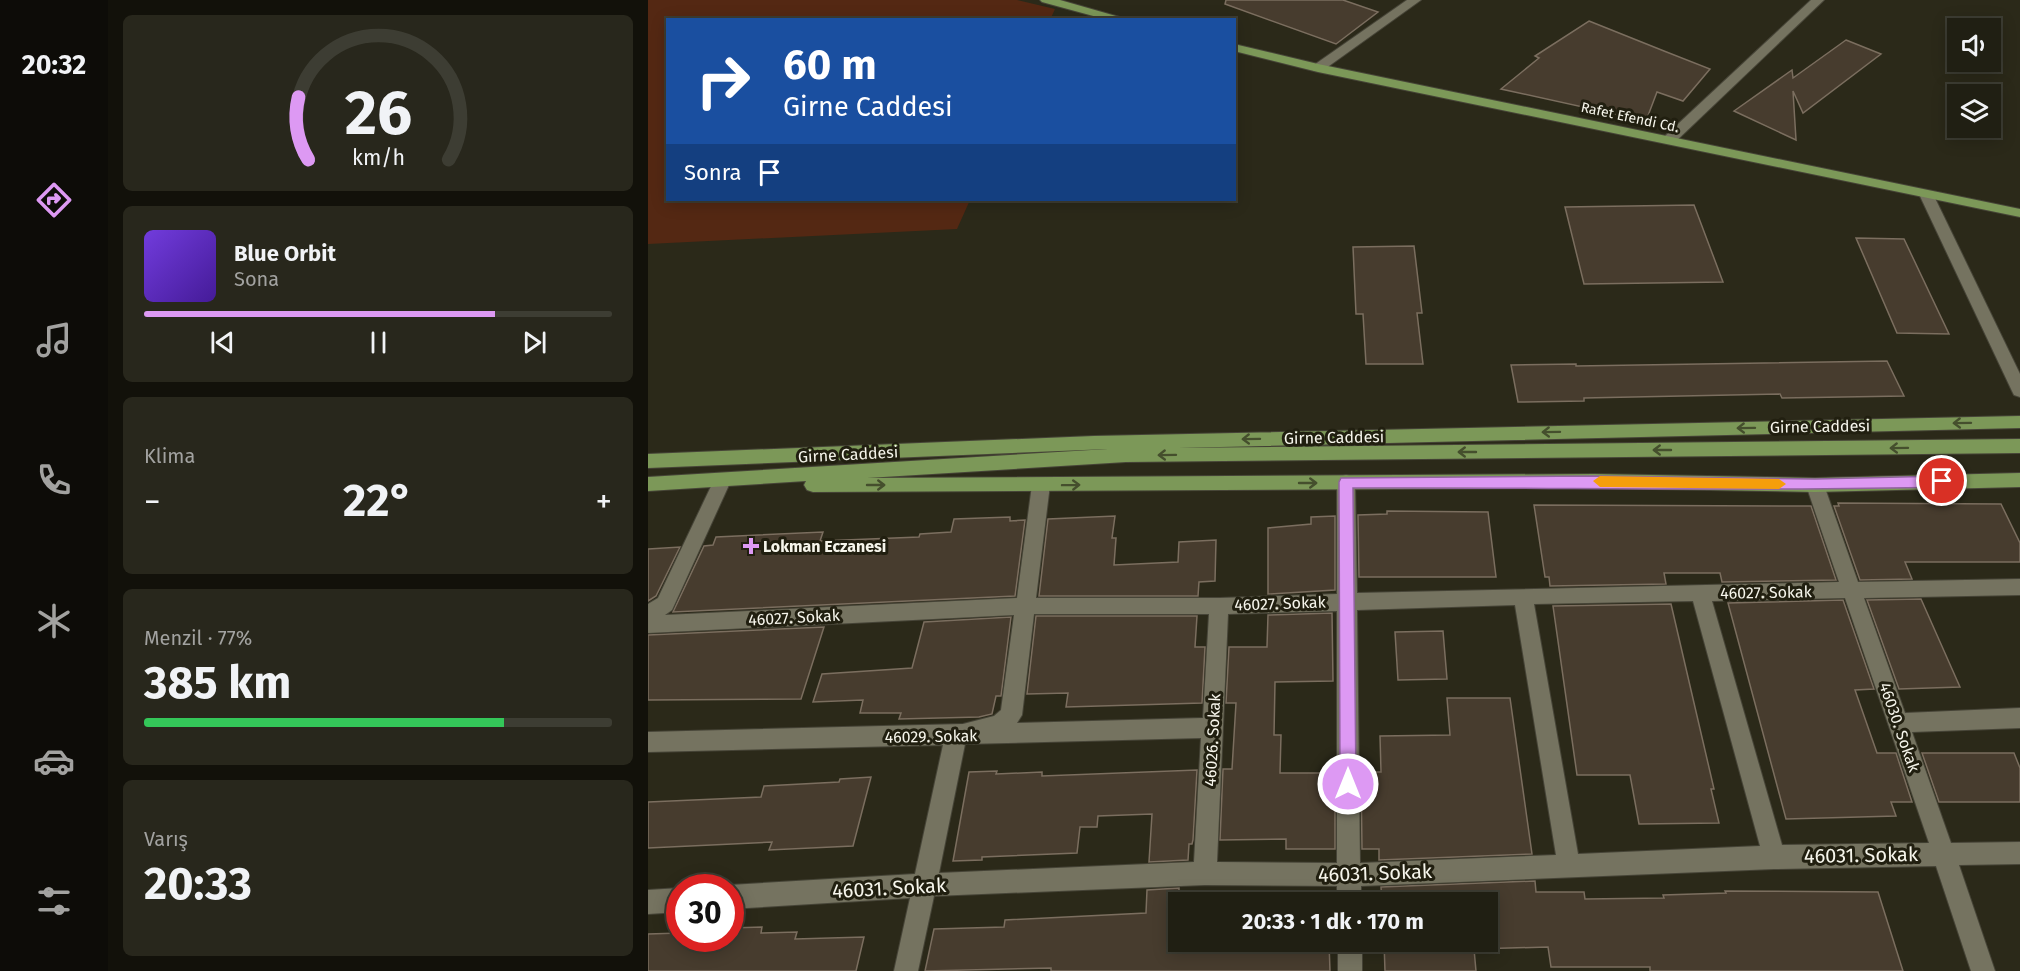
<!DOCTYPE html>
<html lang="tr">
<meta charset="utf-8">
<style>
body{margin:0;font-family:"Fira Sans",sans-serif;background:#28271c;color:#f1f3f6;height:100vh;display:flex;flex-direction:column;font-size:22px;white-space:nowrap}
*{box-sizing:border-box;margin:0}
p{font-size:20px;color:#a2a2a0}
.icon{flex:none;width:33px;height:33px;fill:none;stroke:currentColor;stroke-width:2;stroke-linecap:round;stroke-linejoin:round}
.map{position:relative;flex:1;overflow:hidden}
.panel{display:flex;flex-direction:column;gap:15px;padding:15px;background:#12110a;width:540px}
.panel>*{flex:none}
.top-card{position:absolute;left:18px;top:18px;width:570px;height:183px;border-radius:0px;box-shadow:0 3px 15px #0003,0 0 0 2px #3d3d33;background:#1a4fa0;color:#fff;overflow:hidden}
.buttons{position:absolute;left:1299px;top:18px;display:grid;gap:12px}
.buttons a{display:grid;place-items:center;width:54px;height:54px;border-radius:0px;background:#201f13;box-shadow:0 3px 15px #0003,0 0 0 2px #3d3d33;font-size:30px}
.speed{position:absolute;left:18px;top:874px;display:flex;gap:12px;font-size:30px;font-weight:700;text-align:center}
.speed>*{display:grid;place-content:center;width:78px;height:78px;border-radius:50%;background:#201f13;box-shadow:0 3px 15px #0003,0 0 0 2px #3d3d33;line-height:1}
.speed .limit{border:9px solid #d22;background:#fff;color:#111}
.pin{position:absolute;display:grid;place-items:center;width:51px;height:51px;color:#fff;margin:-26px;border:3px solid #fff;border-radius:50%;box-shadow:0 2px 6px #0007}
.me{position:absolute;width:66px;margin:-33px;rotate:0deg;stroke-linejoin:round;filter:drop-shadow(0 0 4px #0008)}
.turn{display:flex;align-items:center;gap:21px;height:126px;padding:0 18px;font-size:27px}
.turn .icon{width:78px;height:78px;stroke-width:2.5}
.turn b{display:block;font-size:42px;line-height:51px}
.then{display:flex;align-items:center;height:57px;padding:0 18px;background:#0003;gap:12px;font-size:22px}
.big{font-size:45px;font-weight:700;line-height:1.1}
.panel .tile{flex:1;display:flex;flex-direction:column;justify-content:center;gap:9px;min-width:0;padding:0 21px;border-radius:9px;background:#28271c}
.panel .dial{align-items:center;gap:0}
.dial svg{height:156px;overflow:visible;fill:none;stroke:#3d3d33;stroke-width:7;stroke-linecap:round;text-anchor:middle}
.dial text{fill:#f1f3f6;stroke:none}
.song{display:flex;align-items:center;gap:18px}
.cover{width:72px;height:72px;border-radius:9px;background:linear-gradient(135deg,hsl(260 70% 55%),hsl(260 70% 35%))}
.played{height:6px;border-radius:3px;background:linear-gradient(90deg,#dd99f3 75%,#3d3d33 75%)}
.keys{display:flex;justify-content:space-around;direction:ltr}
.heat{display:flex;justify-content:space-between;align-items:center;font-size:33px;direction:ltr}
.charge{height:9px;border-radius:4px;background:linear-gradient(90deg,#34c759 77%,#3d3d33 0)}
.trip{position:absolute;left:520px;top:892px;width:330px;height:60px;border-radius:0px;background:#201f13;box-shadow:0 3px 15px #0003,0 0 0 2px #3d3d33;font-weight:700;line-height:60px;text-align:center}
main{display:flex;flex:1;min-height:0}
.tab-bar{display:flex;flex-direction:column;width:108px;justify-content:space-around;align-items:center;background:#0d0c08;color:#a2a2a0}
.tab-bar .icon{width:42px;height:42px}
.tab-bar .active{color:#dd99f3}
.tab-bar b{font-size:27px;color:#f1f3f6}
.map>svg:first-child{display:block}
.green{fill:#542813}
.building{fill:#473c2e;stroke:#7b6e5f;stroke-width:1.5}
.lines{fill:none;stroke-linecap:round;stroke-linejoin:round}
.minor-casing{stroke:#464437;stroke-width:2}
.major-casing{stroke:#464437;stroke-width:2}
.minor{fill:#757360;fill-rule:evenodd}
.major{fill:#7c9858;fill-rule:evenodd}
.oneway{stroke:#454f2d}
.route{fill:#dd99f3;stroke:#90639e;stroke-width:1.5}
.slow{fill:#f59e0b}
.poi-dot{fill:#dd99f3;stroke:#211f10;stroke-width:2}
.labels{text-anchor:middle;stroke-width:6;stroke-linejoin:round;paint-order:stroke}
.far-street-label{font-size:14px;fill:#f6f5eb;stroke:#211f10}
.street-label{font-size:16px;fill:#f6f5eb;stroke:#211f10}
.poi-label{font-size:16px;font-weight:bold;fill:#f6f5eb;stroke:#211f10;text-anchor:start}
.near-street-label{font-size:20px;fill:#f6f5eb;stroke:#211f10}
</style>
<main>
<nav class="tab-bar">
<b>20:32</b>
<svg class="icon active" aria-label="directions" viewBox="0 0 24 24"><path d="M12 3l9 9-9 9-9-9zM9 14v-3h6M13 9l2 2-2 2"/></svg>
<svg class="icon" aria-label="music" viewBox="0 0 24 24"><path d="M9 18V5l10-2v13"/><circle cx="6" cy="18" r="3"/><circle cx="16" cy="16" r="3"/></svg>
<svg class="icon" aria-label="phone" viewBox="0 0 24 24"><path d="M5 4h4l2 5-3 2q2 4 5 5l2-3 5 2v4C11 20 4 13 5 4z"/></svg>
<svg class="icon" aria-label="climate" viewBox="0 0 24 24"><path d="M12 3v18M4 7l16 10M4 17L20 7"/></svg>
<svg class="icon" aria-label="car" viewBox="0 0 24 24"><path d="M5 17H2v-5l4-1 3-4h7l3 4 3 1v5h-3M9 17h6M6 11h13"/><circle cx="7" cy="17" r="2"/><circle cx="17" cy="17" r="2"/></svg>
<svg class="icon" aria-label="filters" viewBox="0 0 24 24"><path d="M4 7h16M4 17h16"/><circle cx="9" cy="7" r="2"/><circle cx="15" cy="17" r="2"/></svg>
</nav>
<section class="panel">
<div class="tile dial"><svg viewBox="0 0 100 80">
<path d="M14 69A42 42 0 1 1 86 69"/>
<path d="M14 69A42 42 0 0 1 9 37" stroke="#dd99f3"/>
<text x="50" y="56" font-size="32" font-weight="700">26</text>
<text x="50" y="72" font-size="11">km/h</text>
</svg></div>
<div class="tile">
<div class="song"><i class="cover"></i><div><b>Blue Orbit</b><p>Sona</p></div></div>
<div class="played"></div>
<div class="keys"><svg class="icon" aria-label="previous" viewBox="0 0 24 24"><path d="M18 5L8 12l10 7zM5 5v14"/></svg><svg class="icon" aria-label="pause" viewBox="0 0 24 24"><path d="M8 5v14M16 5v14"/></svg><svg class="icon" aria-label="next" viewBox="0 0 24 24"><path d="M6 5l10 7-10 7zM19 5v14"/></svg></div>
</div>
<div class="tile"><p>Klima</p>
<div class="heat"><a>−</a><b class="big">22°</b><a>+</a></div>
</div>
<div class="tile"><p>Menzil · 77%</p><b class="big">385 km</b><div class="charge"></div></div>
<div class="tile"><p>Varış</p><b class="big">20:33</b></div>
</section>
<div class="map">
<svg width="1372" height="971" viewBox="0 0 1372 971">
<rect width="100%" height="100%" fill="#2b2919"/>
<polygon class="green" points="0,0 369,0 407,9 402,20 20,20 20,200 322,200 309,229 0,244"/>
<g class="building">
<polygon points="578,0 695,0 730,12 688,44 577,4"/>
<polygon points="941,21 1016,51 1062,69 1035,101 1009,92 998,121 853,89 891,58 887,56"/>
<polygon points="1198,40 1233,54 1155,113 1145,91 1148,140 1086,111 1144,70 1145,78"/>
<polygon points="1046,205 1075,282 936,284 917,207"/>
<polygon points="1208,238 1256,239 1301,334 1249,333"/>
<polygon points="766,246 774,313 769,313 775,364 718,364 715,314 708,314 705,247"/>
<polygon points="1239,361 1256,396 1134,398 1132,394 936,398 936,401 870,402 863,365 928,364 928,366"/>
<polygon points="1190,503 1353,504 1372,543 1372,562 1257,562 1264,579 1212,580 1186,506 1191,506"/>
<polygon points="886,505 1163,506 1188,580 1074,582 1072,573 1016,573 1018,584 902,586 901,577 897,577"/>
<polygon points="739,511 840,512 848,577 711,577 710,515 739,514"/>
<polygon points="467,516 464,538 468,538 466,565 530,562 531,542 568,540 567,581 551,582 550,596 391,596 400,519"/>
<polygon points="687,516 687,590 620,594 620,528 663,524 663,517"/>
<polygon points="362,517 362,521 377,520 367,596 25,612 56,546 65,545 68,537 175,532 172,541 271,537 272,534 303,532 306,519"/>
<polygon points="32,547 8,596 0,601 0,549"/>
<polygon points="1273,599 1312,687 1251,689 1219,600"/>
<polygon points="1195,600 1226,689 1207,690 1229,753 1248,753 1264,802 1243,802 1248,816 1138,819 1080,603"/>
<polygon points="1023,604 1066,789 1063,789 1071,823 991,824 982,775 929,775 905,606"/>
<polygon points="684,613 685,681 627,682 626,735 633,735 632,773 687,773 687,849 638,849 638,839 572,840 575,769 584,769 588,703 578,703 581,647 619,647 620,615"/>
<polygon points="388,616 549,616 547,647 557,647 554,703 418,707 420,693 379,694"/>
<polygon points="363,617 353,696 348,696 344,714 331,717 251,719 253,713 212,713 215,700 165,702 174,674 264,668 276,622"/>
<polygon points="176,627 153,699 0,700 0,635"/>
<polygon points="795,631 799,679 750,680 747,632"/>
<polygon points="799,698 862,698 884,854 731,860 731,849 714,849 713,772 733,772 732,736 802,735"/>
<polygon points="1274,753 1366,753 1372,768 1372,802 1291,802"/>
<polygon points="549,770 545,840 544,844 541,844 540,860 501,862 504,814 450,816 449,827 432,827 429,853 334,857 334,860 305,861 321,772 349,771 348,774 394,772 394,776"/>
<polygon points="223,777 205,846 121,850 124,842 0,848 0,802 113,797 116,786 191,782 192,779"/>
<polygon points="887,881 888,892 936,892 937,899 1016,898 1015,895 1078,893 1077,891 1230,892 1255,971 1002,971 1002,967 903,967 900,947 826,949 828,971 737,971 736,942 840,942 840,903 734,903 733,887"/>
<polygon points="531,888 531,942 681,942 682,971 403,971 403,968 277,971 286,929 356,927 357,920 498,913 499,890"/>
<polygon points="114,927 113,933 149,932 147,939 216,937 208,971 0,971 0,934 32,933 32,939 82,939 82,928"/>
</g>
<g class="lines">
<defs>
<g id="minor">
<polygon points="759,0 773,0 674,71 666,71 664,68 666,65"/>
<polygon points="1163,0 1176,0 1026,143 1016,143 1014,140 1016,137"/>
<polygon points="1278,190 1285,194 1372,374 1372,397 1366,395 1364,391 1271,194"/>
<path d="M698 475 704 477 707 482 709 593 1191 582 1158 485 1161 480 1167 478 1173 480 1176 485 1210 582 1372 579V595L1216 598 1257 713 1372 708V728L1264 732 1303 843 1372 842V864L1311 865 1347 971H1323L1288 866 1126 869 713 886V903H689V886L557 885 286 896 270 971H246L262 898 82 909V888H75L82 885 267 874 295 745 0 752V732L315 724 346 716 353 710 366 615 0 633V604L10 598 66 480 72 478 78 480 81 485 24 610 17 615 369 598 384 485 387 480 393 478 399 480 402 485 388 598H571L689 594V482L692 477ZM1197 598 1281 843 1134 845 1064 601ZM1045 601 1112 846 930 854 886 604ZM867 605 908 855 712 863 709 610ZM689 611V863L569 862 580 614ZM386 614H561L555 718 369 723 374 715ZM553 738 546 862 291 873 317 744Z"/>
<polygon points="32,888 32,912 0,914 0,890"/>
<rect x="690" y="942" width="24" height="29"/>
</g>
<g id="major">
<polygon points="392,0 412,0 482,20 460,20 394,2"/>
<polygon points="586,44 670,64 1372,209 1372,217 670,72 586,51"/>
<polygon points="1372,416 1372,428 531,448 1372,439 1372,453 478,462 219,478 946,474 1167,478 1372,473 1372,487 1167,492 946,488 165,492 159,490 156,485 158,481 0,491 0,477 460,449 0,468 0,454 446,436"/>
</g>
</defs>
<use href="#minor" class="minor-casing"/>
<use href="#major" class="major-casing"/>
<use href="#minor" class="minor"/>
<use href="#major" class="major"/>
</g>
<defs><path id="oneway-shaft" d="M-6 0H5M1.5-3L5.5 0L1.5 3" fill="none" stroke-width="1.6" stroke-linecap="round" stroke-linejoin="round" transform="scale(1.5)"/></defs>
<g class="oneway">
<use href="#oneway-shaft" transform="translate(1314 423) rotate(179)"/>
<use href="#oneway-shaft" transform="translate(1098 428) rotate(179)"/>
<use href="#oneway-shaft" transform="translate(903 432) rotate(179)"/>
<use href="#oneway-shaft" transform="translate(603 439) rotate(179)"/>
<use href="#oneway-shaft" transform="translate(1251 448) rotate(179)"/>
<use href="#oneway-shaft" transform="translate(1014 450) rotate(180)"/>
<use href="#oneway-shaft" transform="translate(819 452) rotate(180)"/>
<use href="#oneway-shaft" transform="translate(519 455) rotate(179)"/>
<use href="#oneway-shaft" transform="translate(660 483)"/>
<use href="#oneway-shaft" transform="translate(228 485)"/>
<use href="#oneway-shaft" transform="translate(423 485) rotate(-1)"/>
</g>
<path class="route" d="M946 476 1167 479 1294 476 1301 481 1294 487C1098 492 901 487 705 488L708 784 706 789 700 792 694 789 692 784 691 482 693 478Z"/>
<polygon class="slow" points="952,476 1131,479 1138,484 1131,489 952,487 945,481"/>
<path class="poi-dot" d="M100 537h6v6h6v6h-6v6h-6v-6h-6v-6h6z"/>
<g class="labels">
<g class="far-street-label">
<text transform="translate(982 117) rotate(12)" y="5">Rafet Efendi Cd.</text>
</g>
<g class="street-label">
<text transform="translate(1172 426) rotate(-1)" y="6">Girne Caddesi</text>
<text transform="translate(686 437) rotate(-1)" y="6">Girne Caddesi</text>
<text transform="translate(200 454) rotate(-3)" y="6">Girne Caddesi</text>
<text transform="translate(1118 592) rotate(-1)" y="6">46027. Sokak</text>
<text transform="translate(632 603) rotate(-2)" y="6">46027. Sokak</text>
<text transform="translate(146 617) rotate(-3)" y="6">46027. Sokak</text>
<text transform="translate(1252 727) rotate(71)" y="6">46030. Sokak</text>
<text transform="translate(283 736) rotate(-1)" y="6">46029. Sokak</text>
<text transform="translate(564 740) rotate(-87)" y="6">46026. Sokak</text>
</g>
<g class="poi-label">
<text x="115" y="552">Lokman Eczanesi</text>
</g>
<g class="near-street-label">
<text transform="translate(1213 855) rotate(-1)" y="7">46031. Sokak</text>
<text transform="translate(727 873) rotate(-2)" y="7">46031. Sokak</text>
<text transform="translate(241 888) rotate(-3)" y="7">46031. Sokak</text>
</g>
</g>
</svg>
<div class="buttons">
<a><svg class="icon" aria-label="sound" viewBox="0 0 24 24"><path d="M4 9h4l5-4v14l-5-4H4zM17 9q2 3 0 6"/></svg></a>
<a><svg class="icon" aria-label="layers" viewBox="0 0 24 24"><path d="M12 4l9 5-9 5-9-5zM3 14l9 5 9-5"/></svg></a>
</div>
<div class="speed"><div class="limit">30</div></div>
<div class="pin" style="left:1294px;top:481px;background:#d93025"><svg class="icon" aria-label="arrive" viewBox="0 0 24 24"><path d="M6 21V4h12l-3 4 3 4H6"/></svg></div>
<svg class="me" style="left:700px;top:784px" viewBox="-20 -20 40 40"><circle r="17" fill="#dd99f3" stroke="#fff" stroke-width="3"/><path d="M0-11L8 9 0 5-8 9z" fill="#fff"/></svg>
<div class="trip">20:33 · 1 dk · 170 m</div>
<div class="top-card">
<div class="turn"><svg class="icon" aria-label="right" viewBox="0 0 24 24"><path d="M7 20v-9h11M14 6l5 5-5 5"/></svg><div><b>60 m</b>Girne Caddesi</div></div>
<div class="then">Sonra<svg class="icon" aria-label="arrive" viewBox="0 0 24 24"><path d="M6 21V4h12l-3 4 3 4H6"/></svg></div>
</div>
</div>
</main>
